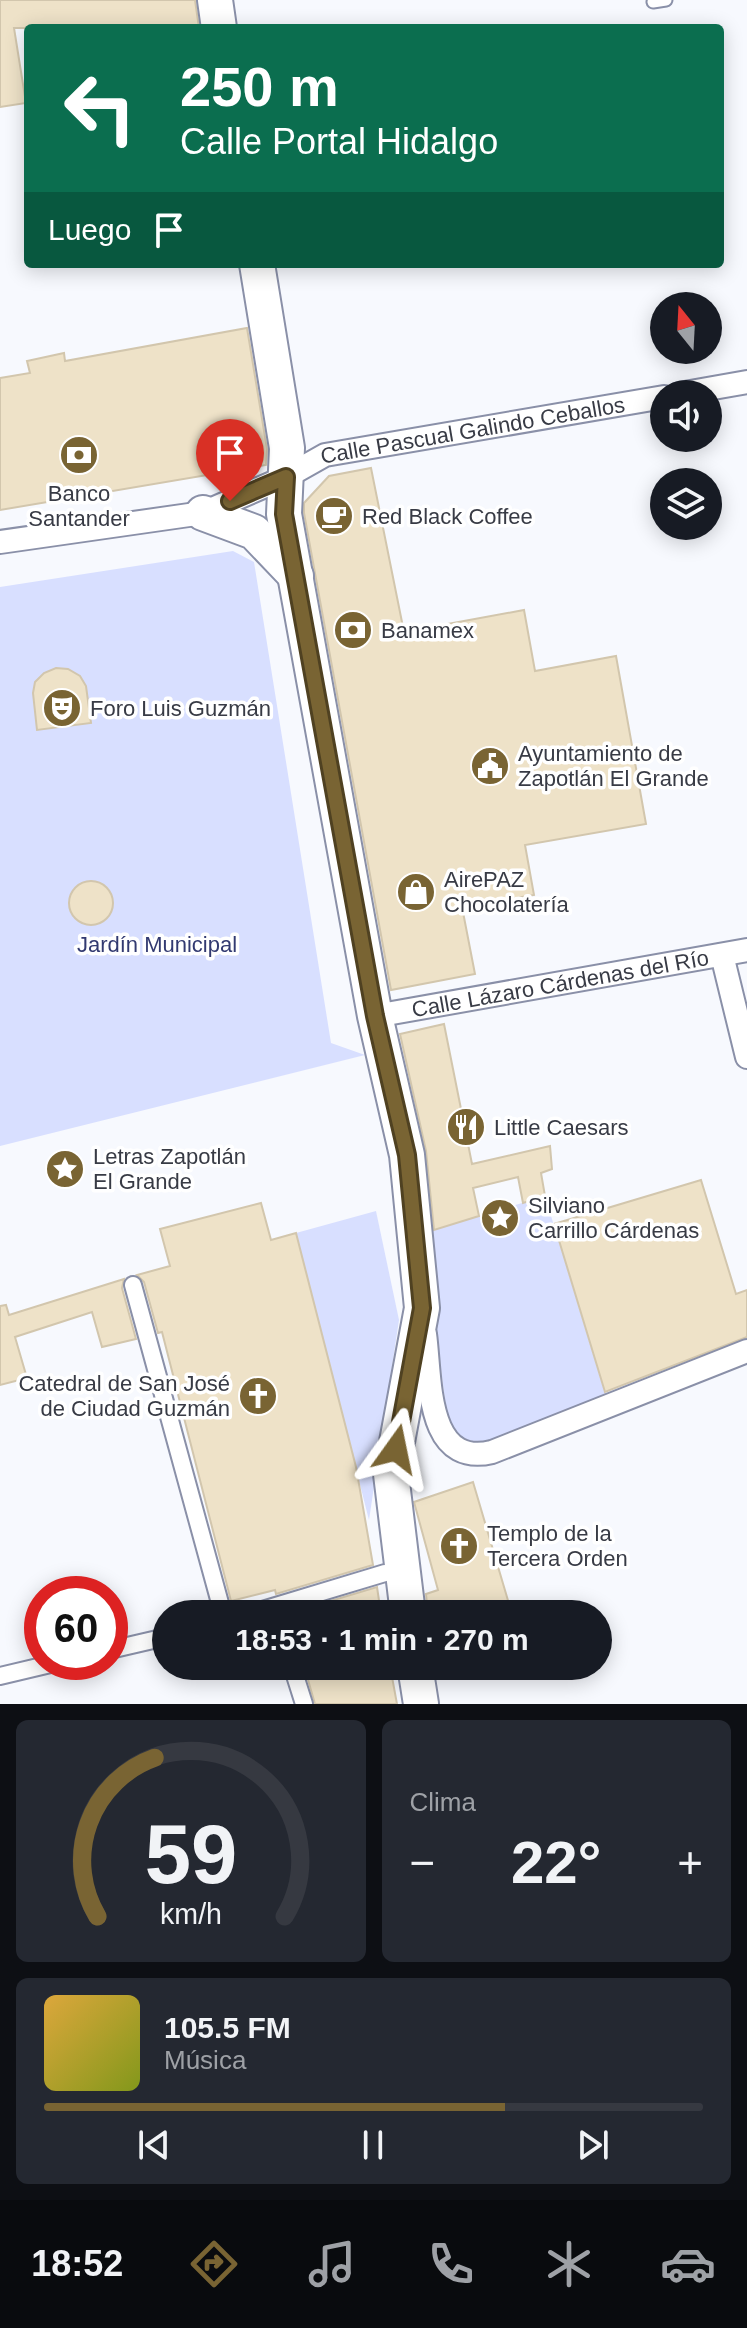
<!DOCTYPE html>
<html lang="es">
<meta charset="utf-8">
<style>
body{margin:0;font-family:Helvetica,sans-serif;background:#242831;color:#f1f3f6;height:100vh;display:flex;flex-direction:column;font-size:30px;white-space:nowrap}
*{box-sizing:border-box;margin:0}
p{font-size:26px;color:#9ea1a6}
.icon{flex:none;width:44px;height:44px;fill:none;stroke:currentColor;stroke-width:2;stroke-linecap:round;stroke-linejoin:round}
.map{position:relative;height:1704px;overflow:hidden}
.side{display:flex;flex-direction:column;gap:16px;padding:16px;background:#0d0f14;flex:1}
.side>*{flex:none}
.banner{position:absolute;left:24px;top:24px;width:700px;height:244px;border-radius:8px;box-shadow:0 4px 20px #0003;background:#0b6e4f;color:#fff;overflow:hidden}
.needle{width:52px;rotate:342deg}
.fabs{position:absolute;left:650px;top:292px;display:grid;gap:16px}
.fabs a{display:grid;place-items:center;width:72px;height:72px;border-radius:50%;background:#171b24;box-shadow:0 4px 20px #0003;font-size:40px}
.speed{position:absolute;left:24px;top:1576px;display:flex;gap:16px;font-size:40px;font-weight:700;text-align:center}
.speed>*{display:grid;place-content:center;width:104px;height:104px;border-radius:50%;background:#171b24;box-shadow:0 4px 20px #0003;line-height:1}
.speed .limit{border:12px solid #d22;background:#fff;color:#111}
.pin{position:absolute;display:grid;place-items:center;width:68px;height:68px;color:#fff;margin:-82px -34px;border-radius:50% 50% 50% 0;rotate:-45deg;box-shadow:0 0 8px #0007}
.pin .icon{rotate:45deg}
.me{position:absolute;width:88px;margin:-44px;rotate:12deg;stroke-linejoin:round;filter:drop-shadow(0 0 6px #0008)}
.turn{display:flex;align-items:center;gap:28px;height:168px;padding:0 24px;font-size:36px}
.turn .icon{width:104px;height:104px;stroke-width:2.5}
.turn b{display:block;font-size:56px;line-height:68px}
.then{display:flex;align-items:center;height:76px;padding:0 24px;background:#0003;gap:16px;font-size:30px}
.big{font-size:60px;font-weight:700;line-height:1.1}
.side .card{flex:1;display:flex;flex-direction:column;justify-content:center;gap:12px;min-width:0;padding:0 28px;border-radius:12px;background:#242831}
.side .dial{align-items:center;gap:0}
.dial svg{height:208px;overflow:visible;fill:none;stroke:#363941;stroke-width:7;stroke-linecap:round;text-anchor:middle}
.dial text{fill:#f1f3f6;stroke:none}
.song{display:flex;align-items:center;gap:24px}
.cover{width:96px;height:96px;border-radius:12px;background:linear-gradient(135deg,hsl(40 70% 55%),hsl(70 70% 35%))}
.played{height:8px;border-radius:4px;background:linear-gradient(90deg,#796433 70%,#363941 70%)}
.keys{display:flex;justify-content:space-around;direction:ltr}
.heat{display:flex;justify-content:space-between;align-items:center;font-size:44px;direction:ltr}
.side .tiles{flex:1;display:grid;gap:16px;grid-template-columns:1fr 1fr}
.card:last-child{grid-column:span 2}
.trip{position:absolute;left:152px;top:1600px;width:460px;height:80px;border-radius:40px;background:#171b24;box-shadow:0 4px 20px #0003;font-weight:700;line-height:80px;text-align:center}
.menu{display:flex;height:128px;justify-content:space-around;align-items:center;background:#090b0e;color:#9ea1a6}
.menu .icon{width:56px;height:56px}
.menu .selected{color:#796433}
.menu b{font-size:36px;color:#f1f3f6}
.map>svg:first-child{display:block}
.green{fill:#d8dfff}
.building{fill:#eee2c8;stroke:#d2c6ad;stroke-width:2}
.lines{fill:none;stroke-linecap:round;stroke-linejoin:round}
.service-casing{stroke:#8a90a8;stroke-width:15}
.pedestrian-casing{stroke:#8a90a8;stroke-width:20}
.minor-casing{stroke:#8a90a8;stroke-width:26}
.primary-casing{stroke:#8a90a8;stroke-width:38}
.service{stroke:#fff;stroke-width:11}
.pedestrian{stroke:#fff;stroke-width:16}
.minor{stroke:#fff;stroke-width:22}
.primary{stroke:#fff;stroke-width:34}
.route-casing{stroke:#4f4121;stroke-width:20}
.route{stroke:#796433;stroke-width:14}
.labels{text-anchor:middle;stroke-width:7;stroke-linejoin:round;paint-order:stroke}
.street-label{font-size:22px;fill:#383b45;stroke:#fff}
.poi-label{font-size:22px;fill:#383b45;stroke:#fff;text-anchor:start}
.park-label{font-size:22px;fill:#323a71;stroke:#fff}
</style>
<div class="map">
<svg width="747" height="1704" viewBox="0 0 747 1704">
<rect width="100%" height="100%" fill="#f7f9fe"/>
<g class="green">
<polygon points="233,551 254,562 331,1043 365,1055 0,1146 0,587"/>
<path d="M545 1196 606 1397 492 1440C469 1446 454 1437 447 1415L423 1233Z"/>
<polygon points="376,1211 399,1320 369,1520 296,1233"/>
</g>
<g class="building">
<polygon points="0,0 195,0 199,28 14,28 26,103 0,107"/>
<polygon points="247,328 267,449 266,465 0,510 0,378 30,373 27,361 64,353 65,361"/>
<polygon points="371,468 404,632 524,610 535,671 616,656 646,824 525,845 534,895 462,907 475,974 391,990 304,513 304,503 329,476"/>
<polygon points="56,668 68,669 80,676 86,686 91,723 37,730 33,693 35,682 44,673"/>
<circle cx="91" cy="903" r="22"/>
<polygon points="444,1024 472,1164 550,1146 552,1169 541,1173 545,1196 523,1203 518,1177 473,1188 479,1216 434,1230 426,1151 400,1034"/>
<polygon points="701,1180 736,1294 747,1290 747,1337 605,1392 554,1224"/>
<polygon points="261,1203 271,1240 296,1233 356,1467 373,1565 276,1594 275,1590 231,1601 162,1332 158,1333 144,1282 137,1275 170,1266 160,1229"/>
<polygon points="124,1279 122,1288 136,1339 102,1347 92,1312 15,1337 27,1378 0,1385 0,1306 6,1305 9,1315"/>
<polygon points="473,1482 512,1614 428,1614 426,1594 438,1590 414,1502"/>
<polygon points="377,1587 381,1614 287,1614"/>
<polygon points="304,1666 390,1666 397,1704 315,1704"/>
</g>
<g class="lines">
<defs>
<polyline id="service" points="653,2 666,0"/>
<g id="pedestrian">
<polyline points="133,1285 223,1614"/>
<polyline points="249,1614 385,1573"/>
<polyline points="110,1650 166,1637"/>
<polyline points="292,1666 304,1704"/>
<polyline points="0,1676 59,1662"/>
</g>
<g id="minor">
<polyline points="679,394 747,382"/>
<path id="s1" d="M0 542 203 513 286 477 325 455 664 397"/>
<polyline points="722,955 747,1057"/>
<path id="s2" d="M375 1016 747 950"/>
<path d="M425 1334C431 1377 425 1468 492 1452L747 1351"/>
</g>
<g id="primary">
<polyline points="215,0 219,28"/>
<polyline points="257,264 287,448 284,514 375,1016 407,1155 422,1308 391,1474 408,1614"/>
<polyline points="203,513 254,532 296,576"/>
<polyline points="415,1666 421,1704"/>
</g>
</defs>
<use href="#service" class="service-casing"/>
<use href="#pedestrian" class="pedestrian-casing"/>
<use href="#minor" class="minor-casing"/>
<use href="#primary" class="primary-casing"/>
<use href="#service" class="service"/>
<use href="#pedestrian" class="pedestrian"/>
<use href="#minor" class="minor"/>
<use href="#primary" class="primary"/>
</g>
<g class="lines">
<defs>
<polyline id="route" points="230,501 286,477 284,514 375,1016 407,1155 422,1308 396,1449"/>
</defs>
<use href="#route" class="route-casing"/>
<use href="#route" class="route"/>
</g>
<defs>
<symbol id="bank-disc" viewBox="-11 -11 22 22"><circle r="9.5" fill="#796433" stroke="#fff"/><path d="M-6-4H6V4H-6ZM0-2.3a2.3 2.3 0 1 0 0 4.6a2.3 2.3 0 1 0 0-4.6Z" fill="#fff"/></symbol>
<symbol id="cafe-disc" viewBox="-11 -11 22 22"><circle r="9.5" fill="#796433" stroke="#fff"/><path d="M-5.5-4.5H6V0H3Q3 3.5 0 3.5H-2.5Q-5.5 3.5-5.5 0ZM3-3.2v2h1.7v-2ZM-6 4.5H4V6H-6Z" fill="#fff"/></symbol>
<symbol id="theatre-disc" viewBox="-11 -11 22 22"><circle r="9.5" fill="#796433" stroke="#fff"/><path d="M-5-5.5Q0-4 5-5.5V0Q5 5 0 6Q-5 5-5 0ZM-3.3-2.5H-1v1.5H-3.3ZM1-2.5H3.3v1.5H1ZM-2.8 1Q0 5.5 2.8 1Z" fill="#fff"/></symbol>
<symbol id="civic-disc" viewBox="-11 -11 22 22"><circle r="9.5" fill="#796433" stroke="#fff"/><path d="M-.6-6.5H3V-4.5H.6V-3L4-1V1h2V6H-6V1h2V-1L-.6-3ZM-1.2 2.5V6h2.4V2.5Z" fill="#fff"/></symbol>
<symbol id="shop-disc" viewBox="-11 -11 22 22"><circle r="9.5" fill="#796433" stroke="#fff"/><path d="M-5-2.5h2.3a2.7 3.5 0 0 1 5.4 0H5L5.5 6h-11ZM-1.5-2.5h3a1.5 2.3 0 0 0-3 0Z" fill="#fff"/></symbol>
<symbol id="restaurant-disc" viewBox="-11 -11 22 22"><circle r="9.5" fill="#796433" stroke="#fff"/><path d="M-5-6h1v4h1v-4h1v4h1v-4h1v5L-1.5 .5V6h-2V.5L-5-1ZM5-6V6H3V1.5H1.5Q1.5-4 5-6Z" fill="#fff"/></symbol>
<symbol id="sight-disc" viewBox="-11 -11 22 22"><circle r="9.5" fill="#796433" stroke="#fff"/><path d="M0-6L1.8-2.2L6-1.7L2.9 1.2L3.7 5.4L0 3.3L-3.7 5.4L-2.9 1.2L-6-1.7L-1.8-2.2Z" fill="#fff"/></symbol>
<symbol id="church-disc" viewBox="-11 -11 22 22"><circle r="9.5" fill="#796433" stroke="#fff"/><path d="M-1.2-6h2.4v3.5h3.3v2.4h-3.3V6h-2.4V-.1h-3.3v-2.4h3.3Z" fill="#fff"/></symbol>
</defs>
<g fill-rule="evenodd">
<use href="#bank-disc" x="57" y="433" width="44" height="44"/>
<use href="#cafe-disc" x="312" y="494" width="44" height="44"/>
<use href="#bank-disc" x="331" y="608" width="44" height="44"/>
<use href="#theatre-disc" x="40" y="686" width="44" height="44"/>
<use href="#civic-disc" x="468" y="744" width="44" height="44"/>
<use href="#shop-disc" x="394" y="870" width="44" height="44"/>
<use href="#restaurant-disc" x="444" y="1105" width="44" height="44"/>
<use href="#sight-disc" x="43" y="1147" width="44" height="44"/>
<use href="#sight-disc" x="478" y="1196" width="44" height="44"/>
<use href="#church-disc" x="236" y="1374" width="44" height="44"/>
<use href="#church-disc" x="437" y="1524" width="44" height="44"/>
</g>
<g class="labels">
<g class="street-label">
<text dy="8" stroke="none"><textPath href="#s1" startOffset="490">Calle Pascual Galindo Ceballos</textPath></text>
<text dy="8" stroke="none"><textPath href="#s2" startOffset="188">Calle Lázaro Cárdenas del Río</textPath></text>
</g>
<g class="poi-label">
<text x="79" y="501" text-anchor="middle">Banco<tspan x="79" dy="25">Santander</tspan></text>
<text x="362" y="524">Red Black Coffee</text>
<text x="381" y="638">Banamex</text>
<text x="90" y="716">Foro Luis Guzmán</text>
<text x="518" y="761">Ayuntamiento de<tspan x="518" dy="25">Zapotlán El Grande</tspan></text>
<text x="444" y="887">AirePAZ<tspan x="444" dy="25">Chocolatería</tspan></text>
<text x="494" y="1135">Little Caesars</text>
<text x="93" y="1164">Letras Zapotlán<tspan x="93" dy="25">El Grande</tspan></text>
<text x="528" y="1213">Silviano<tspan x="528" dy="25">Carrillo Cárdenas</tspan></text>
<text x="230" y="1391" text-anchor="end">Catedral de San José<tspan x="230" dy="25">de Ciudad Guzmán</tspan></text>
<text x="487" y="1541">Templo de la<tspan x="487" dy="25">Tercera Orden</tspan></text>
</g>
<g class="park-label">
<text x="157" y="952">Jardín Municipal</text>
</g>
</g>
</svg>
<div class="fabs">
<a><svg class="needle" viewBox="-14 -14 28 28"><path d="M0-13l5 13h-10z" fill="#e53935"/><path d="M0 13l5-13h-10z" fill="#9ea1a6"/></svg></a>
<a><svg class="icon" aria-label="sound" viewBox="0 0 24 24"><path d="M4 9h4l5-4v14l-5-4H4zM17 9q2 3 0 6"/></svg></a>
<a><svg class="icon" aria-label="layers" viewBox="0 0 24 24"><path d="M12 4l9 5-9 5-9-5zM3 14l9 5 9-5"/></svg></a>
</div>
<div class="speed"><div class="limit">60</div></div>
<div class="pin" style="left:230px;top:501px;background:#d93025"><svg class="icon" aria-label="arrive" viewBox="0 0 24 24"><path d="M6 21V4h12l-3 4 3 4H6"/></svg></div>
<svg class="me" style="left:396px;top:1449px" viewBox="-20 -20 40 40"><path d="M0-17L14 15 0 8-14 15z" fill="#796433" stroke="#fff" stroke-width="4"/></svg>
<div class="trip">18:53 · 1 min · 270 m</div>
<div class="banner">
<div class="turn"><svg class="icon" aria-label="left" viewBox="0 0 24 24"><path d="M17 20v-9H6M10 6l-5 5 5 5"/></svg><div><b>250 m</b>Calle Portal Hidalgo</div></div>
<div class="then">Luego<svg class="icon" aria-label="arrive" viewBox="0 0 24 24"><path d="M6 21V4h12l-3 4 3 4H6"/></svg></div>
</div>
</div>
<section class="side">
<div class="tiles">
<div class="card dial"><svg viewBox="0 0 100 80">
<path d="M14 69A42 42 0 1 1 86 69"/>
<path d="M14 69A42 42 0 0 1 36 8" stroke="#796433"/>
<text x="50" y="56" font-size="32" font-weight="700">59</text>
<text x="50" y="72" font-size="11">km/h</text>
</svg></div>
<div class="card"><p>Clima</p>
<div class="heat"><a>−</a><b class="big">22°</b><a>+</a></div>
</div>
<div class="card">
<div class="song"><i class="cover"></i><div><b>105.5 FM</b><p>Música</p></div></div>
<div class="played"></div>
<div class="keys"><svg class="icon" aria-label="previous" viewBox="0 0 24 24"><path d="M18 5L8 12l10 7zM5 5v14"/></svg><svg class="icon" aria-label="pause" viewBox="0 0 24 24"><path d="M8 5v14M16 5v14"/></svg><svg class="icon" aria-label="next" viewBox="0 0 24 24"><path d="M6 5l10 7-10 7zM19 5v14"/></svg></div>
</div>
</div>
</section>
<nav class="menu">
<b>18:52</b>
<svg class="icon selected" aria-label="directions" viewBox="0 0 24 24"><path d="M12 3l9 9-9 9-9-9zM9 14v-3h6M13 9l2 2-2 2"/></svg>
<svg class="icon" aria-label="music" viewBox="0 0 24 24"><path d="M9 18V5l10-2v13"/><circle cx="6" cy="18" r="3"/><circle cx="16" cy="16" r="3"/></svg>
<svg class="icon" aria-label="phone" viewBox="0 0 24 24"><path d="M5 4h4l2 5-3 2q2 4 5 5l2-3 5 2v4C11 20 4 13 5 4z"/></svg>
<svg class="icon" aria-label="climate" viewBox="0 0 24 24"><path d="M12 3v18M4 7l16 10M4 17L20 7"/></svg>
<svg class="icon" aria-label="car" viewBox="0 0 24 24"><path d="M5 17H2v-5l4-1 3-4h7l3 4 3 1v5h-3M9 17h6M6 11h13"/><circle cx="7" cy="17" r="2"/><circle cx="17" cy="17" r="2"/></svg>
</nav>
